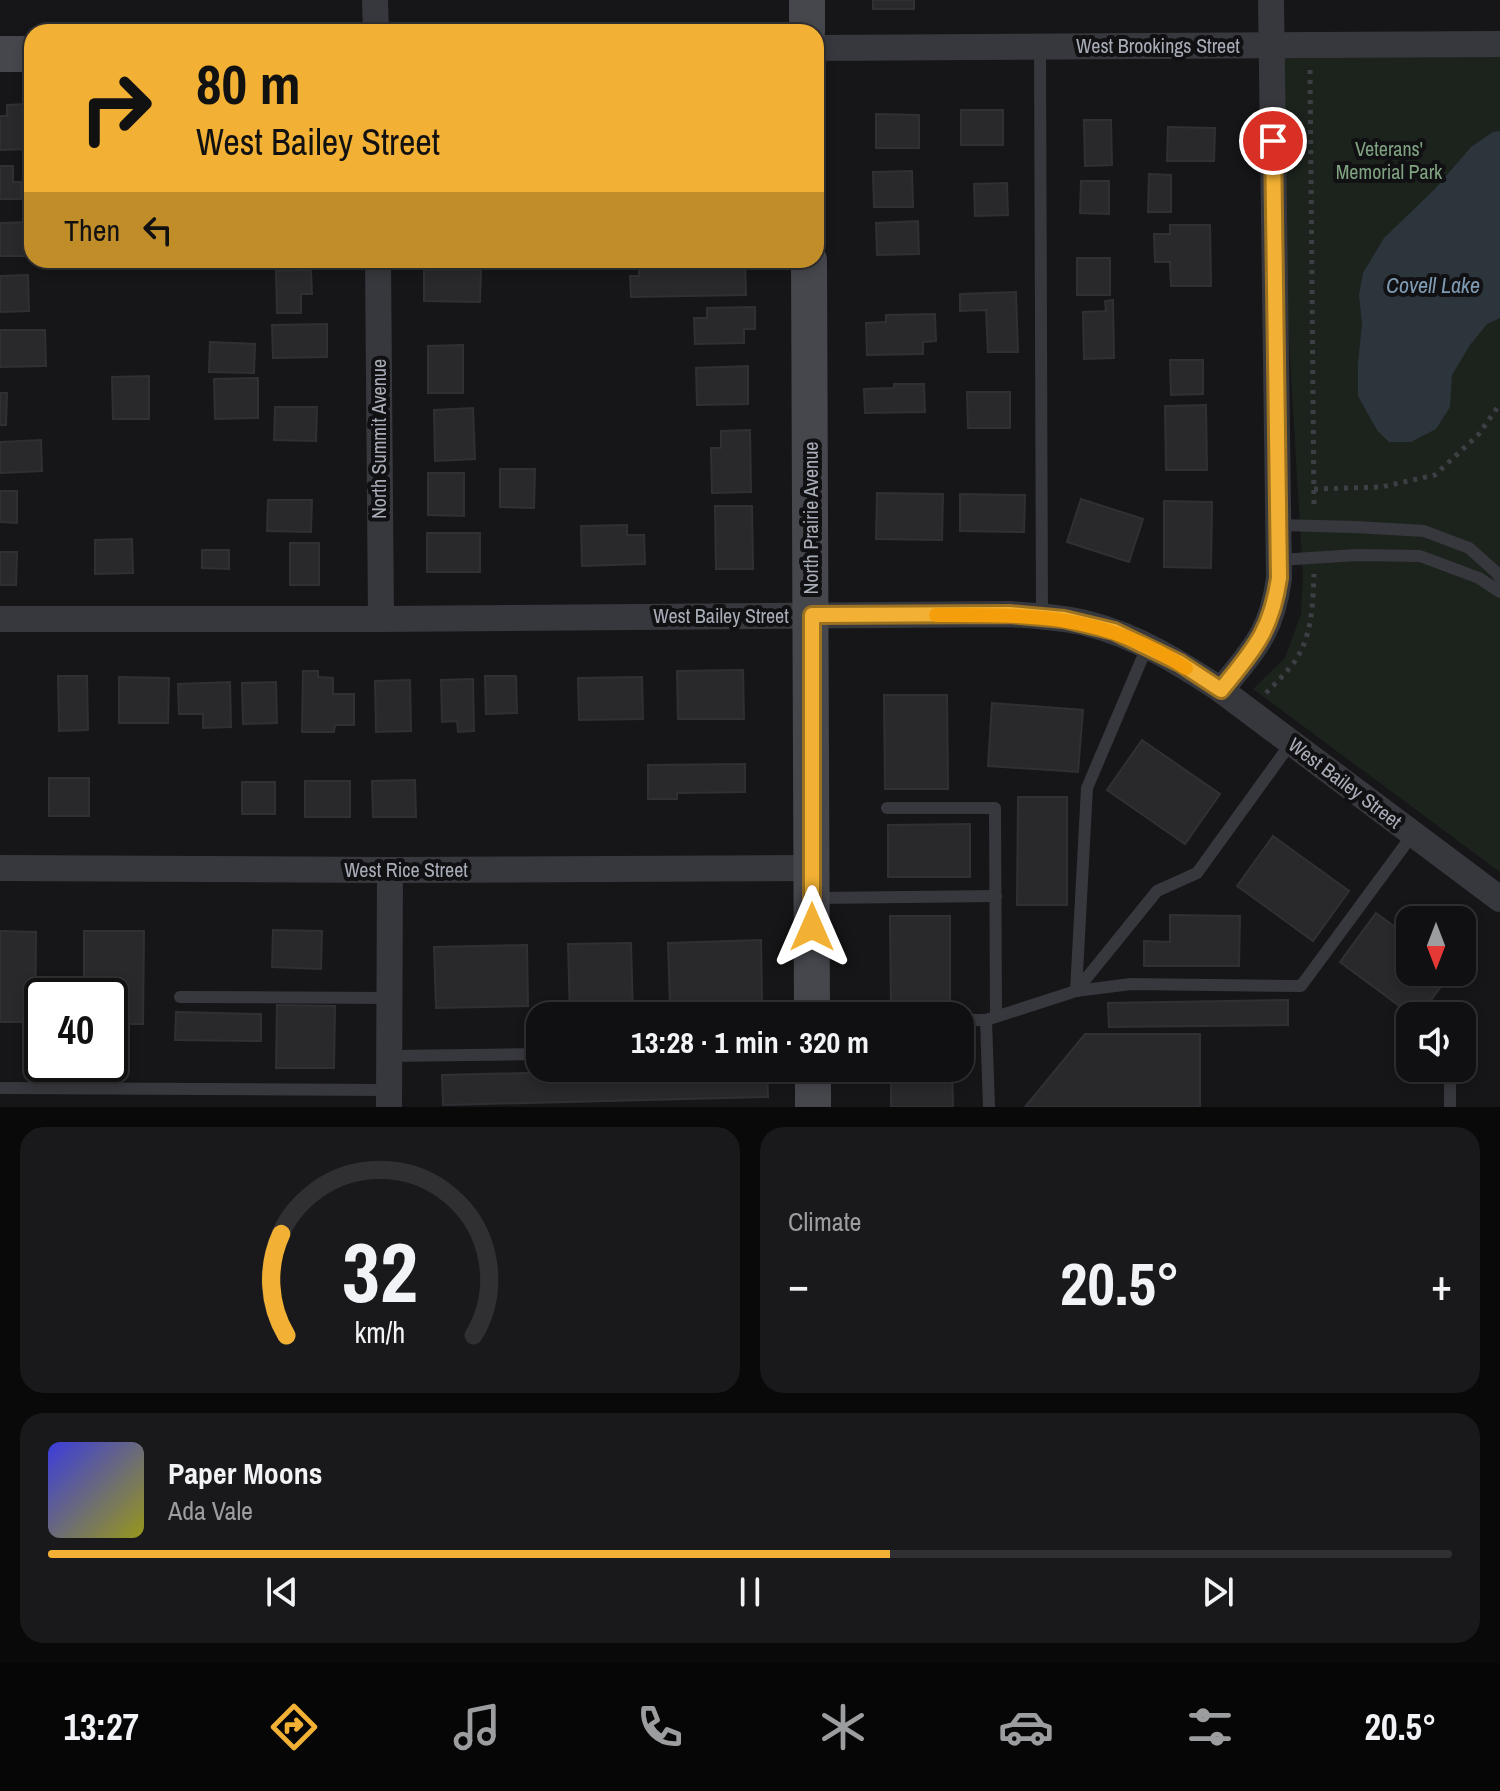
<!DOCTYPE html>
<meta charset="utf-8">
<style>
body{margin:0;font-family:"Archivo Narrow",sans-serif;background:#19191b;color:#f1f3f6;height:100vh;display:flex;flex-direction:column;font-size:30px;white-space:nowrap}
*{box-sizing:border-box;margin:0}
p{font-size:26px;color:#9c9d9f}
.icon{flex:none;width:44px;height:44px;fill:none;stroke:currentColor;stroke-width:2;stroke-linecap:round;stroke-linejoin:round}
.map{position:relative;height:1107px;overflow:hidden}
.panel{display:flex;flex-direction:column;gap:20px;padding:20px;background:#09090a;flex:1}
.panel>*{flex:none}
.top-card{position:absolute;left:24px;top:24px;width:800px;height:244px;border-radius:24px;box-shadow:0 4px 12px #0003,0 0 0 2px #303032;background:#f2b134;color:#111;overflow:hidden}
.needle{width:52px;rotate:180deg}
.tools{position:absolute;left:1396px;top:906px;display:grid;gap:16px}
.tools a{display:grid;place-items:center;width:80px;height:80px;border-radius:16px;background:#101012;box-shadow:0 4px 12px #0003,0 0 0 2px #303032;font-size:40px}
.speed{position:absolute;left:24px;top:978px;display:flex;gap:16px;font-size:40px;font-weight:700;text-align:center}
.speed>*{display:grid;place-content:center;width:104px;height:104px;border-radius:50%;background:#101012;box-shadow:0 4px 12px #0003,0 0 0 2px #303032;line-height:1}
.speed .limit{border:4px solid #111;border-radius:12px;background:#fff;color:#111}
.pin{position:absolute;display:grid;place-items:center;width:68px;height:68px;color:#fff;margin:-34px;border:4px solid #fff;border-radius:50%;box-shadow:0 2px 8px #0007}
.me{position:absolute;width:88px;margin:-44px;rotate:0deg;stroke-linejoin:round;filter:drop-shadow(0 0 6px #0008)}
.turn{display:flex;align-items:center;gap:28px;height:168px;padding:0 40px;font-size:36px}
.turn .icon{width:104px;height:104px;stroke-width:2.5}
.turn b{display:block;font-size:56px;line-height:68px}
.then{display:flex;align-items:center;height:76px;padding:0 40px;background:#0003;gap:16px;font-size:30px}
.big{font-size:60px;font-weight:700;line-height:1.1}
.panel .widget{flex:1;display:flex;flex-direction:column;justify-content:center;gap:12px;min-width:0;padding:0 28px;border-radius:24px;background:#19191b}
.panel .dial{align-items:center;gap:0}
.dial svg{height:208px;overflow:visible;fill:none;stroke:#303032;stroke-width:7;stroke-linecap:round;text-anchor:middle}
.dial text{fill:#f1f3f6;stroke:none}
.song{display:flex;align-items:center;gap:24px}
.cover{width:96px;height:96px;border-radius:12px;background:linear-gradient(135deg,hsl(240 70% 55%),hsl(60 70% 35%))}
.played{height:8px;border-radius:4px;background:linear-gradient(90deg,#f2b134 60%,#303032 60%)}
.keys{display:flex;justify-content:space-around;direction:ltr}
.heat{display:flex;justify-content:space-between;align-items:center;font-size:44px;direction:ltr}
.panel .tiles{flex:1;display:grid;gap:20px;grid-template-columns:1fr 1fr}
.widget:last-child{grid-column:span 2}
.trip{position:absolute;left:526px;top:1002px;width:448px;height:80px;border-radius:24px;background:#101012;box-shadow:0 4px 12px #0003,0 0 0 2px #303032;font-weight:700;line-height:80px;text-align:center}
.dock{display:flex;height:128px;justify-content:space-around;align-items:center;background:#060607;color:#9c9d9f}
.dock .icon{width:56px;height:56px}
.dock .current{color:#f2b134}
.dock b{font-size:36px;color:#f1f3f6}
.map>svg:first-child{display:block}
.green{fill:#1c231d}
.water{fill:#2c353c}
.building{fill:#29292c;stroke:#303034;stroke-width:2}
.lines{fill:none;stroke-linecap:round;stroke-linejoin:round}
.path{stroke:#3d3f44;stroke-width:5;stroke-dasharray:4 6;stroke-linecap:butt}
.lane{stroke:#37383d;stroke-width:12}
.street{stroke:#37383d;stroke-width:26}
.secondary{stroke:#45474d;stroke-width:36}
.route-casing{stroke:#9d7322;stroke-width:20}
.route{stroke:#f2b134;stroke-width:14}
.slow{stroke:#f59e0b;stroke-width:14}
.labels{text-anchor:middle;stroke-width:8;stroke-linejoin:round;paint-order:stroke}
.street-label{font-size:20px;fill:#a8adb8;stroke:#111113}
.park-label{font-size:20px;fill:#7fa381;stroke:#111113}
.water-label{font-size:22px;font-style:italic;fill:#7f9bb3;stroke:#111113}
</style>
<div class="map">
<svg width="1500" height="1107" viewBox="0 0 1500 1107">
<rect width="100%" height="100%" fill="#161618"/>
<polygon class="green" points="1500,44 1500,872 1253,689 1285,658 1301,614 1303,575 1271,45"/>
<polygon class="water" points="1500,131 1500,318 1487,324 1470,345 1452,375 1450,407 1436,429 1411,442 1389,442 1377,430 1358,396 1358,363 1362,324 1359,295 1363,273 1384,238 1435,189 1471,147 1493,132"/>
<g class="building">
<rect x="873" y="0" width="41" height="9"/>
<polygon points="26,104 27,149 0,150 0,116 7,116 7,105"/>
<rect x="961" y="110" width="42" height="35"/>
<polygon points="876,114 919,115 919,148 876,148"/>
<polygon points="1084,120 1111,120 1112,165 1085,166"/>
<polygon points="1168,127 1215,128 1214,161 1167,161"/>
<polygon points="0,166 13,166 13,182 21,182 21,199 0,199"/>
<polygon points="912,171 913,207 874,207 873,172"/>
<polygon points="1149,174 1171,175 1171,212 1148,212"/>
<polygon points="1081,181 1109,181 1109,214 1080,213"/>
<polygon points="1007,183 1008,215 975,216 974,184"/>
<polygon points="918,221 919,254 877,255 876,223"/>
<polygon points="32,222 32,256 0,256 0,223"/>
<polygon points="1170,225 1210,225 1211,286 1171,286 1170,262 1155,262 1154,234 1170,234"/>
<rect x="1077" y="258" width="33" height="37"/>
<polygon points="639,260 672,260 673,264 745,262 746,295 631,297 630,276 639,276"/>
<polygon points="311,270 312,294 301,294 301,313 277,313 276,271"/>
<polygon points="424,270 481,270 480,302 424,301"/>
<polygon points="28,275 29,311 0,312 0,276"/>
<polygon points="1016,292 1018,352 988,352 986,310 960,311 960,294"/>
<polygon points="1113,300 1114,358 1084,359 1083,312 1106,311 1105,301"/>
<polygon points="755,307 755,329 744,329 744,343 695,344 694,318 707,318 707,308"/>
<polygon points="935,314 936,341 923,342 923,354 867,355 866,323 886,322 886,315"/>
<polygon points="327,324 327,357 273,358 272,325"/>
<polygon points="0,330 45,330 46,366 0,367"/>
<polygon points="210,342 255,344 254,373 209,372"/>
<polygon points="463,345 463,393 428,393 428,346"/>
<polygon points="1170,360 1203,360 1203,394 1171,395"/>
<polygon points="748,366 748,404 697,405 696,368"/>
<polygon points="149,376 149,419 113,419 112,377"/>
<polygon points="258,378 258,418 215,419 214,379"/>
<polygon points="894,384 924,384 925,412 865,413 864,389 894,388"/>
<polygon points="967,392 1010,392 1010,428 968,428"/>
<polygon points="0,393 7,393 6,425 0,425"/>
<polygon points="1206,405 1207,470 1166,470 1165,406"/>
<polygon points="275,407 317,407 316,441 274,440"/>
<polygon points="473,408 475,459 435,461 434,410"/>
<polygon points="750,430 751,492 712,493 711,448 721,448 721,431"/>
<polygon points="41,440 42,471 0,473 0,442"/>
<polygon points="500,469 535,469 534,508 500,507"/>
<polygon points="428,473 464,473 464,516 428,515"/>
<polygon points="0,491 17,491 17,523 0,522"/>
<polygon points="877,493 943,494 942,540 876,539"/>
<polygon points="960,494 1025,495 1024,532 960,531"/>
<polygon points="1081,499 1143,519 1129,562 1067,542"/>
<polygon points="268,500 312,500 311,532 267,531"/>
<polygon points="1164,501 1212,502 1211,568 1164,567"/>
<polygon points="715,506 752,506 753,569 716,569"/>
<polygon points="627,525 627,535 644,535 645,564 582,566 581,526"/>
<rect x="427" y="533" width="53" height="39"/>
<polygon points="132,539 133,573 95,574 95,540"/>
<rect x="290" y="543" width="29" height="42"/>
<polygon points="202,550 229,550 229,569 202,568"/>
<polygon points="0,552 17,552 16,585 0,585"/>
<polygon points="743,670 744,719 678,719 677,671"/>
<polygon points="303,671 318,671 318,677 333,678 333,694 354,694 354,725 335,725 334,732 302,732"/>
<polygon points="58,676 87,676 88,730 59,731"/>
<polygon points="485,676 516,676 517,713 486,714"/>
<polygon points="119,677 169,678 168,723 119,723"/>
<polygon points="642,677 643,719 579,720 578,678"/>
<polygon points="473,679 474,731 458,732 457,721 442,722 441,680"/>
<polygon points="410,680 411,731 376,732 375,681"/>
<polygon points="230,682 231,727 203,728 203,714 179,714 178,684"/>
<polygon points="276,682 277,723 243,724 242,683"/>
<polygon points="884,695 947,695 948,789 885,789"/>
<polygon points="992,703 1083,710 1078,772 988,766"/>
<polygon points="1142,740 1220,794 1185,844 1107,790"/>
<polygon points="745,764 745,792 677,793 677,799 648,799 648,765"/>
<rect x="49" y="778" width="40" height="38"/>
<polygon points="415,780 416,817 373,817 372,781"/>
<rect x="305" y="781" width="45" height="36"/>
<rect x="242" y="782" width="33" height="32"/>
<polygon points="1018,797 1067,797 1067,905 1017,905"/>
<polygon points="970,824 970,877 888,877 888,825"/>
<polygon points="1273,836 1349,891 1313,941 1237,886"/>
<polygon points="1376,913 1410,938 1410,972 1452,972 1419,1016 1413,1016 1340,962"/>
<polygon points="1170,915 1240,916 1239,966 1144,966 1144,941 1170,942"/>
<polygon points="890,916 950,916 950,1011 891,1011"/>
<polygon points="273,930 322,931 321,969 272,967"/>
<polygon points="0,931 36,932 35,1022 0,1022"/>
<polygon points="84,931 144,931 143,1024 110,1024 110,996 84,996"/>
<polygon points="761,940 762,1001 670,1004 668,943"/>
<polygon points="631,943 633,1016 570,1016 568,944"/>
<polygon points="527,945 528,1006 436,1008 434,947"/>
<polygon points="1288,1000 1288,1025 1109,1027 1108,1003"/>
<polygon points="277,1005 335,1006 334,1068 276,1068"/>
<polygon points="176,1012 261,1014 261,1041 175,1040"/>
<polygon points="1085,1034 1200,1034 1200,1107 1025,1107"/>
<polygon points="110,1047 124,1047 123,1078 59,1077 59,1064 110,1064"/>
<polygon points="730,1068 767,1068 768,1097 443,1105 442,1075"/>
<polygon points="891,1068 952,1068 953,1107 891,1107"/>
</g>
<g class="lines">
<g class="path">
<polyline points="1310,70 1314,508"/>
<polyline points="1314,489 1381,487 1435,475 1478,435 1500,404"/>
<path d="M1266 693C1275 684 1284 675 1292 665 1312 640 1313 604 1314 574"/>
</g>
<g class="lane">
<polyline points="1040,47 1042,617"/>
<polyline points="1279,525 1356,527 1424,531 1469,548 1496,572 1500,578"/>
<polyline points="1279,560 1357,555 1420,556 1479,578 1500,592"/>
<polyline points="887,808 995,808 996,1017"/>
<polyline points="815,898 996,896"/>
<polyline points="1076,991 1131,984 1301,986 1413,834"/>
<polyline points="1076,991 1157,891 1197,873 1291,743"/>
<polyline points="180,997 390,998"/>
<polyline points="960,1020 986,1020 1076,991 1087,788 1147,647"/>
<polyline points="986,1020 989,1107"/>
<polyline points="389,1056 540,1054"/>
<polyline points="1450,1086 1450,1107"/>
<polyline points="0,1088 389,1090"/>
</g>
<g class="street">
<polyline points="375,0 376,32"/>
<polyline points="816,48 1500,44"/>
<polyline points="378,260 381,619"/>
<path d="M0 619H381L1009 614C1035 616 1063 617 1089 624 1137 636 1180 663 1221 690L1500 899"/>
<path d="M1221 690C1254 649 1272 632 1279 578L1271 0"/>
<polyline points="0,868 390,870 811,868"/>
<polyline points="389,1107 390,870"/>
</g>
<g class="secondary">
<polyline points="807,0 807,32"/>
<polyline points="0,54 32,54"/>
<polyline points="809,260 812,1016"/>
<polyline points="813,1068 813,1107"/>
</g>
</g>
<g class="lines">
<defs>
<path id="route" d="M812 927V615L1009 614 1064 619 1114 631 1180 663 1221 690C1254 649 1271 632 1279 578L1273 141"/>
</defs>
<use href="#route" class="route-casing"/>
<use href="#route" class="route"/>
<path class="slow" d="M936 615C1032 615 1102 613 1186 668"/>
</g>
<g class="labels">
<g class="street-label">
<text x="1158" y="53">West Brookings Street</text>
<text transform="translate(379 439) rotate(-90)" y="7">North Summit Avenue</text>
<text transform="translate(811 518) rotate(-90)" y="7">North Prairie Avenue</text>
<text x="721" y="623">West Bailey Street</text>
<text transform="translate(1345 783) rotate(37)" y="7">West Bailey Street</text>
<text x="406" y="877">West Rice Street</text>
</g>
<g class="park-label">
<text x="1389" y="156">Veterans'<tspan x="1389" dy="23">Memorial Park</tspan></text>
</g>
<g class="water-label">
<text x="1433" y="293">Covell Lake</text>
</g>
</g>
</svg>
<div class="tools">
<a><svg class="needle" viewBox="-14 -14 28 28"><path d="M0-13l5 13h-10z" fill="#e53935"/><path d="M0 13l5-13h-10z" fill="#9c9d9f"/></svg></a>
<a><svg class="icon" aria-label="sound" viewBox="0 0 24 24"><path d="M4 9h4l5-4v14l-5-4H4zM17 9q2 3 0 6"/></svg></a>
</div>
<div class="speed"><div class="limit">40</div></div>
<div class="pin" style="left:1273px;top:141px;background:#d93025"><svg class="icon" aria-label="arrive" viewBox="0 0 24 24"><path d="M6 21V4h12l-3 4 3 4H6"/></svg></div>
<svg class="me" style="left:812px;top:927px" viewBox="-20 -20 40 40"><path d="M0-17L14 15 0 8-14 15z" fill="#f2b134" stroke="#fff" stroke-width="4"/></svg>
<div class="trip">13:28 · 1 min · 320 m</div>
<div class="top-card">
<div class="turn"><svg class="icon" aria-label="right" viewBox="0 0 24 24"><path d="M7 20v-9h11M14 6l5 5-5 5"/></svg><div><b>80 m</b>West Bailey Street</div></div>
<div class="then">Then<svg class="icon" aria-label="left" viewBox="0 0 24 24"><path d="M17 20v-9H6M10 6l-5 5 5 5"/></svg></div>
</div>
</div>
<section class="panel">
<div class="tiles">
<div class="widget dial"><svg viewBox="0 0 100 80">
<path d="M14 69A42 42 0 1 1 86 69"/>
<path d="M14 69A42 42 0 0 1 12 30" stroke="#f2b134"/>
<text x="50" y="56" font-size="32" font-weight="700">32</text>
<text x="50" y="72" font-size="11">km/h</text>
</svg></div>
<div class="widget"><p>Climate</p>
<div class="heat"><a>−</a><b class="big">20.5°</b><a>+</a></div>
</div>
<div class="widget">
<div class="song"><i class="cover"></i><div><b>Paper Moons</b><p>Ada Vale</p></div></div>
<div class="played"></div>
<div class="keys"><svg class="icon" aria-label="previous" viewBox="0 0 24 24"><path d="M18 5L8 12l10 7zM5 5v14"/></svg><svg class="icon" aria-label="pause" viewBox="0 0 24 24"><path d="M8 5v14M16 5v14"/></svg><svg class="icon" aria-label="next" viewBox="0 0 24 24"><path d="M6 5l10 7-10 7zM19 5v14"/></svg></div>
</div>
</div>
</section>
<nav class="dock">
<b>13:27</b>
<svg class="icon current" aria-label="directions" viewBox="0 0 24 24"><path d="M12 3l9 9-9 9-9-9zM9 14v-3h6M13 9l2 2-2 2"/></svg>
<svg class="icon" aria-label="music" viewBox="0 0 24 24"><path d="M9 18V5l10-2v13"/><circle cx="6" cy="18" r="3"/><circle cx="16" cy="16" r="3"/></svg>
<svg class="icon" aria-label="phone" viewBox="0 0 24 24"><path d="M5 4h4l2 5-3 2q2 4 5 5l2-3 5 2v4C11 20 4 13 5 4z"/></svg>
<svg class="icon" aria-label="climate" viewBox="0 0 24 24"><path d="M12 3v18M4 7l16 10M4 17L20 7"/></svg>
<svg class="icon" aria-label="car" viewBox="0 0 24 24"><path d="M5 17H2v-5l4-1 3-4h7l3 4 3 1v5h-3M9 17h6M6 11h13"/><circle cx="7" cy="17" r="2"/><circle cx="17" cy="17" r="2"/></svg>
<svg class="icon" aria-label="filters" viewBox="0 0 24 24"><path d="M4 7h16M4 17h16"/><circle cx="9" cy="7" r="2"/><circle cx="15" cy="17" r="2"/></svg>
<b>20.5°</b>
</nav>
